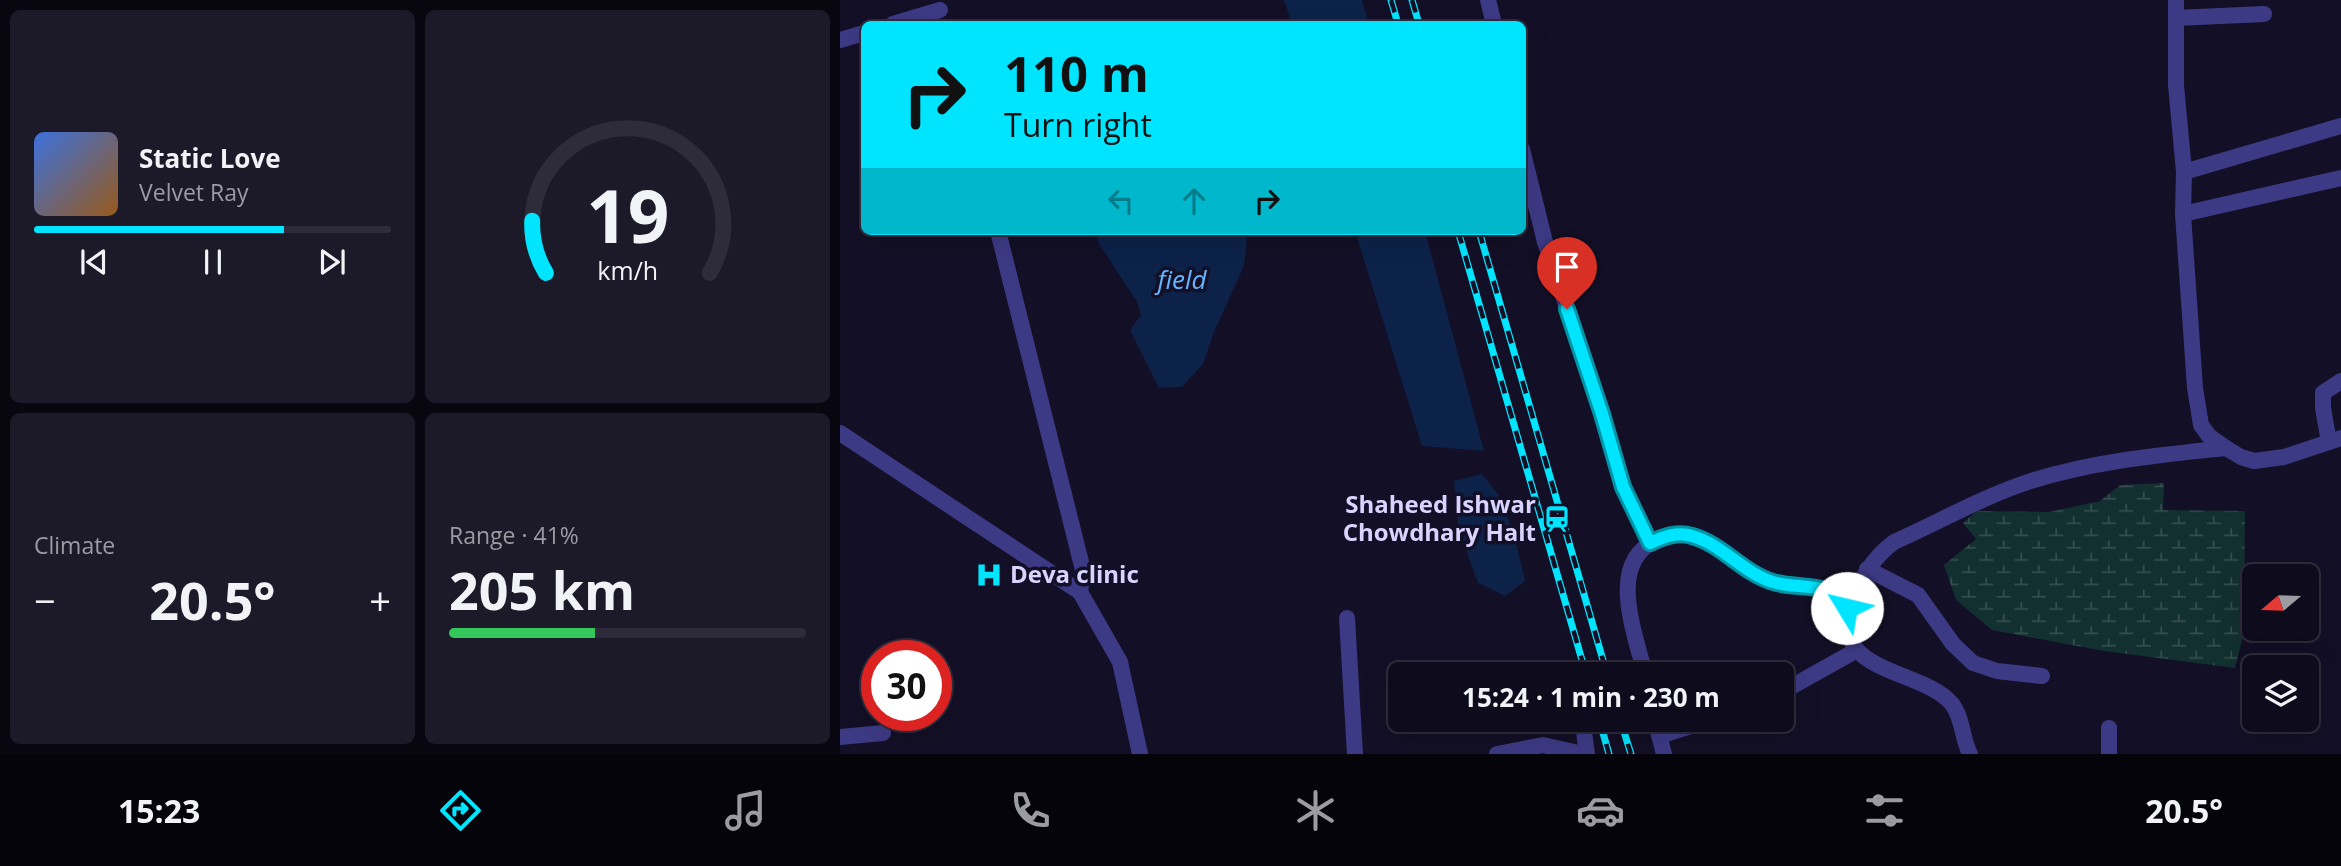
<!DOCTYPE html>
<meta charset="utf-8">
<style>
body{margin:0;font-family:"Open Sans",sans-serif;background:#1c1929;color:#f1f3f6;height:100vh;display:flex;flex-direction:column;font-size:26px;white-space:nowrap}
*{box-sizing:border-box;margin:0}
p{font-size:23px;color:#9b9ba3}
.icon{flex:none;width:38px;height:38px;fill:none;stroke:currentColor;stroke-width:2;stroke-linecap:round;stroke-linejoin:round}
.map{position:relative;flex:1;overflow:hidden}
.panel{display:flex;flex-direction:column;gap:10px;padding:10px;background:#08060f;width:840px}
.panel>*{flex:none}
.top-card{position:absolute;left:21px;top:21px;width:665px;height:214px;border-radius:10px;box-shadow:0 7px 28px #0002,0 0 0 2px #2e2b3b;background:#00e5ff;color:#111;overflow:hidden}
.needle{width:46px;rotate:251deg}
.buttons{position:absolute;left:1402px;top:564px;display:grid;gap:14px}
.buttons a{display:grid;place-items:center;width:77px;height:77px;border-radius:10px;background:#0e0b1c;box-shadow:0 7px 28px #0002,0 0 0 2px #2e2b3b;font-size:35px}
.speed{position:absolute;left:21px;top:640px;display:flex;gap:14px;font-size:35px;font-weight:700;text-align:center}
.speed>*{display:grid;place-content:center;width:91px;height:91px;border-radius:50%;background:#0e0b1c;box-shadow:0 7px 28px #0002,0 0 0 2px #2e2b3b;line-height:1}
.speed .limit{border:10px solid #d22;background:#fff;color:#111}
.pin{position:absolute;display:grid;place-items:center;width:60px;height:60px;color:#fff;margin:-72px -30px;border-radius:50% 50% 50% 0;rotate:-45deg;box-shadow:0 0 7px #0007}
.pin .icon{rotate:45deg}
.me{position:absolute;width:77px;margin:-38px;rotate:306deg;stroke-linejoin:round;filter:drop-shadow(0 0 5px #0008)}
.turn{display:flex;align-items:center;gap:24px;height:147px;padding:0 28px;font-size:32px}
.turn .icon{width:91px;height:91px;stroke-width:2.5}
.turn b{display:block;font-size:49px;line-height:60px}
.lanes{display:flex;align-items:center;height:66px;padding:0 28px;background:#0003;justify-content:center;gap:35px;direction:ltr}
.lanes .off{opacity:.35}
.big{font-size:52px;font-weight:700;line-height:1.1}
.panel .card{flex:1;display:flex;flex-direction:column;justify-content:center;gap:10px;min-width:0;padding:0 24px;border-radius:10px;background:#1c1929}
.panel .dial{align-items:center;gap:0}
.dial svg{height:182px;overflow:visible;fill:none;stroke:#2e2b3b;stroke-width:7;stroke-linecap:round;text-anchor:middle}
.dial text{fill:#f1f3f6;stroke:none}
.song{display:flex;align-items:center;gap:21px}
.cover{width:84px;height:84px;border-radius:10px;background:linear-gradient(135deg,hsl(220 70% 55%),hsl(30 70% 35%))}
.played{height:7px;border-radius:4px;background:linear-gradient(90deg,#00e5ff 70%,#2e2b3b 70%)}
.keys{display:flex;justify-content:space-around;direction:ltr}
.heat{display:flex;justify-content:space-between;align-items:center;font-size:38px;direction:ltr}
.charge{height:10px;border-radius:5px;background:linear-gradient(90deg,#34c759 41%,#2e2b3b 0)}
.panel .tiles{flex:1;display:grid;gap:10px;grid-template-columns:repeat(2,1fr)}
.trip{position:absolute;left:548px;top:662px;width:406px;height:70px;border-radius:10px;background:#0e0b1c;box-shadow:0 7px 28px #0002,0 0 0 2px #2e2b3b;font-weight:700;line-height:70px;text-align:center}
.tab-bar{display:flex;height:112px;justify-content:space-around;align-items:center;background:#06040b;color:#9b9ba3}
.tab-bar .icon{width:49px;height:49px}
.tab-bar .current{color:#00e5ff}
.tab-bar b{font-size:32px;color:#f1f3f6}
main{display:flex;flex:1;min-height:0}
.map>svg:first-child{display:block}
.wetland{fill:url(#wetland-marsh)}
.water{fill:#0c2248}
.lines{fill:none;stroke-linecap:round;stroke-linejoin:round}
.minor{stroke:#3d3a85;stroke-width:16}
.rail-casing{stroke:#00e5ff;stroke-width:7}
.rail{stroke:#130f26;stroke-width:4.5;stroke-dasharray:13;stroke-linecap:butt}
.route-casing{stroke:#0095a6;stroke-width:18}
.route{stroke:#00e5ff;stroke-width:12}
.labels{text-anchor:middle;stroke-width:7;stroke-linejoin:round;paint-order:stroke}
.poi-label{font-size:24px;font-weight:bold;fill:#d9d4ff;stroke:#130f26;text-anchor:end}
.water-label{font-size:26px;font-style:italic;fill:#62b6ff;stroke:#130f26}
</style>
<main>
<section class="panel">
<div class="tiles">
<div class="card">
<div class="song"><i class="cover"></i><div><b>Static Love</b><p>Velvet Ray</p></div></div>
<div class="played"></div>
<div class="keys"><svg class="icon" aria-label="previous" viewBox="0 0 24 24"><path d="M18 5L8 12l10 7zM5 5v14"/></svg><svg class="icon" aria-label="pause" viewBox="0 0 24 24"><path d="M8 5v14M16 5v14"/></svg><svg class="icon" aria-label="next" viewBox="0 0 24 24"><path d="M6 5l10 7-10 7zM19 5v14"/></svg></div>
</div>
<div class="card dial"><svg viewBox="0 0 100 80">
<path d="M14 69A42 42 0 1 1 86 69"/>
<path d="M14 69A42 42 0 0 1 8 46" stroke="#00e5ff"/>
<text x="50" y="56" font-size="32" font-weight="700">19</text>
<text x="50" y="72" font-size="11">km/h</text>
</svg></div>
<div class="card"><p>Climate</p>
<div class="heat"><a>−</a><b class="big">20.5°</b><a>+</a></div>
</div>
<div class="card"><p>Range · 41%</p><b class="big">205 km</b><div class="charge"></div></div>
</div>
</section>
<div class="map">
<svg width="1501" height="754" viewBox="0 0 1501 754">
<defs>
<pattern id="wetland-marsh" width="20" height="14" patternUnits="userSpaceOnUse" patternTransform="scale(1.75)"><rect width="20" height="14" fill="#12302f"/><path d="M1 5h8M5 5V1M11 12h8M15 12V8" fill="none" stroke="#344d4e"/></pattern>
</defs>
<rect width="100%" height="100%" fill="#130f26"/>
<polygon class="wetland" points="1324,483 1323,510 1405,511 1404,632 1395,668 1264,651 1152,630 1116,600 1104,565 1136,539 1123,523 1137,511 1209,512 1260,501 1280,485"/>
<g class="water">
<polygon points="444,0 522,0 529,24 452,24"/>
<polygon points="257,231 408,231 404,266 374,332 363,364 342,387 319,388 290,330 301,315 297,302 258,242"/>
<polygon points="515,231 585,231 644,451 582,446"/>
<polygon points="642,474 661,498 675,538 685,581 665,596 638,583 618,528 614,481"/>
</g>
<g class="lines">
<g class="minor">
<polyline points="648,0 654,24"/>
<polyline points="1336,0 1336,85 1344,172 1343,214 1355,388 1361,425 1369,436 1386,448 1401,457 1414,461 1444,457 1501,438"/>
<polyline points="1336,18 1424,14"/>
<polyline points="53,24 100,10"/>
<polyline points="0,40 24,33"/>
<polyline points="682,149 705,242 762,413 783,487 810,543"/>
<polyline points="1344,172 1501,126"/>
<polyline points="1343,214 1501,178"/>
<polyline points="158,231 243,570 240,592"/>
<polyline points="0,433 240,592 280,662 300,754"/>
<polyline points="1489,442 1483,408 1483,393 1501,381"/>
<polyline points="1027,569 1078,595 1113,644 1133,663 1157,671 1202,676"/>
<path d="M1007 608C1021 581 1029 561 1054 542 1099 522 1144 496 1191 481 1254 461 1320 455 1386 448"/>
<polyline points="507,618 515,754"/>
<path d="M805 674C795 633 766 562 817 540 828 535 842 532 853 536 880 545 900 568 926 580 950 591 981 579 1001 600 1014 613 1004 635 1016 649 1037 674 1092 679 1112 704 1123 718 1122 739 1130 754"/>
<polyline points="942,692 1017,650"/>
<polyline points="815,719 824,754"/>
<polyline points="744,732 747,754"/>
<polyline points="819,736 873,719"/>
<polyline points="0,737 43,733"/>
<polyline points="657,754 703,745 743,754"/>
<polyline points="1269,754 1269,728"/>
</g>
<defs>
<g id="rail">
<polyline points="551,0 558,24"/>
<polyline points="572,0 579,24"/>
<polyline points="618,231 746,674"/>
<polyline points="639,231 767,674"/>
<polyline points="759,719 769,754"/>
<polyline points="780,719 791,754"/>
</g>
</defs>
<use href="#rail" class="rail-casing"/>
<use href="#rail" class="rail"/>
</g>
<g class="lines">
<defs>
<path id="route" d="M727 309 762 414 783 487 810 543C823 537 838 531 852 536 882 544 903 573 933 582 958 590 992 580 1007 608"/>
</defs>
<use href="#route" class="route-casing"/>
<use href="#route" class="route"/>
</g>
<defs>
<symbol id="station-bare" viewBox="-9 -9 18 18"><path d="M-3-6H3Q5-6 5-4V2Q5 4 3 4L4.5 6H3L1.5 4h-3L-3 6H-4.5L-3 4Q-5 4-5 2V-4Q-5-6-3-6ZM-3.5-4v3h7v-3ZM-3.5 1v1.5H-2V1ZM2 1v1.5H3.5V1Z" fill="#00e5ff" stroke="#130f26" stroke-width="2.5" paint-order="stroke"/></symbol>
<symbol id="hospital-bare" viewBox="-9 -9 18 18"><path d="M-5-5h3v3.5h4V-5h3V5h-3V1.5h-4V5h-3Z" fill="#00e5ff" stroke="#130f26" stroke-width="2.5" paint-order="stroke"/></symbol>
</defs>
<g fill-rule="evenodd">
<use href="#station-bare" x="698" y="500" width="38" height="38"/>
<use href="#hospital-bare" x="130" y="556" width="38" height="38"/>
</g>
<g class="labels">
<g class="poi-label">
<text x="696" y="513">Shaheed Ishwar<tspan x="696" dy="28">Chowdhary Halt</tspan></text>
<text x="170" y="583" text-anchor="start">Deva clinic</text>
</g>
<g class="water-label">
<text x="342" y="289">field</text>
</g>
</g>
</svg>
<div class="buttons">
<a><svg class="needle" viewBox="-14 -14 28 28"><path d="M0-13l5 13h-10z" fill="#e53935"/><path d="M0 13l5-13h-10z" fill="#9b9ba3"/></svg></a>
<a><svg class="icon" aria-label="layers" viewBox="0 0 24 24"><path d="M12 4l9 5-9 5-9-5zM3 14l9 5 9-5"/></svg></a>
</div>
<div class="speed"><div class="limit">30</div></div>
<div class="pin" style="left:727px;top:309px;background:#d93025"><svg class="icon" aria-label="arrive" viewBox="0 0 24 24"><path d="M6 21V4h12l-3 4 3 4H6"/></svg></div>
<svg class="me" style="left:1007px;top:608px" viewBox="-20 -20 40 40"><circle r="19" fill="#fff"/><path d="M0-13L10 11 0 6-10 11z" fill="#00e5ff"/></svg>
<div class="trip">15:24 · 1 min · 230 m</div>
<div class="top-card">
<div class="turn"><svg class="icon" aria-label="right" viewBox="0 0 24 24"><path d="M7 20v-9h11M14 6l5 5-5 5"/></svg><div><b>110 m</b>Turn right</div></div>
<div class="lanes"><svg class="icon off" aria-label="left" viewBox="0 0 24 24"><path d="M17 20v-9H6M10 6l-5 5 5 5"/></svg><svg class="icon off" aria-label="ahead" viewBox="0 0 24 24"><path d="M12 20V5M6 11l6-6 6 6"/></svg><svg class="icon" aria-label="right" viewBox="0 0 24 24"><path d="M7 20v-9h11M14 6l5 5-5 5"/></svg></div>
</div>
</div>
</main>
<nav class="tab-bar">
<b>15:23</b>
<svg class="icon current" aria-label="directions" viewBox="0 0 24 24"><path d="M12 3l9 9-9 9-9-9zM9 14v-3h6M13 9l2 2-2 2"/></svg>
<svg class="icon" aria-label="music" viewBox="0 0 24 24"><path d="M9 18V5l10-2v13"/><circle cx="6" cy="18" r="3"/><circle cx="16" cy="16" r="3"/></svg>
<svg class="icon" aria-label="phone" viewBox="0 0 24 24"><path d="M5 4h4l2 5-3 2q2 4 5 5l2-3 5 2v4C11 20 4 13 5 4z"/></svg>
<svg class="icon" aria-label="climate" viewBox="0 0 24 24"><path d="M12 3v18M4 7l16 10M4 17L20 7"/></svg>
<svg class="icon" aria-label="car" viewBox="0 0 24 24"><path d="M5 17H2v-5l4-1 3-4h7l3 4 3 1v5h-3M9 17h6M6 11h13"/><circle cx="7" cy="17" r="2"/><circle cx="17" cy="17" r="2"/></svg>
<svg class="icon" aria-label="filters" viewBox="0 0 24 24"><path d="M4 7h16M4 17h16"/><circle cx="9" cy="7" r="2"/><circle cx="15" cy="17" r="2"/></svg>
<b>20.5°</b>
</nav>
